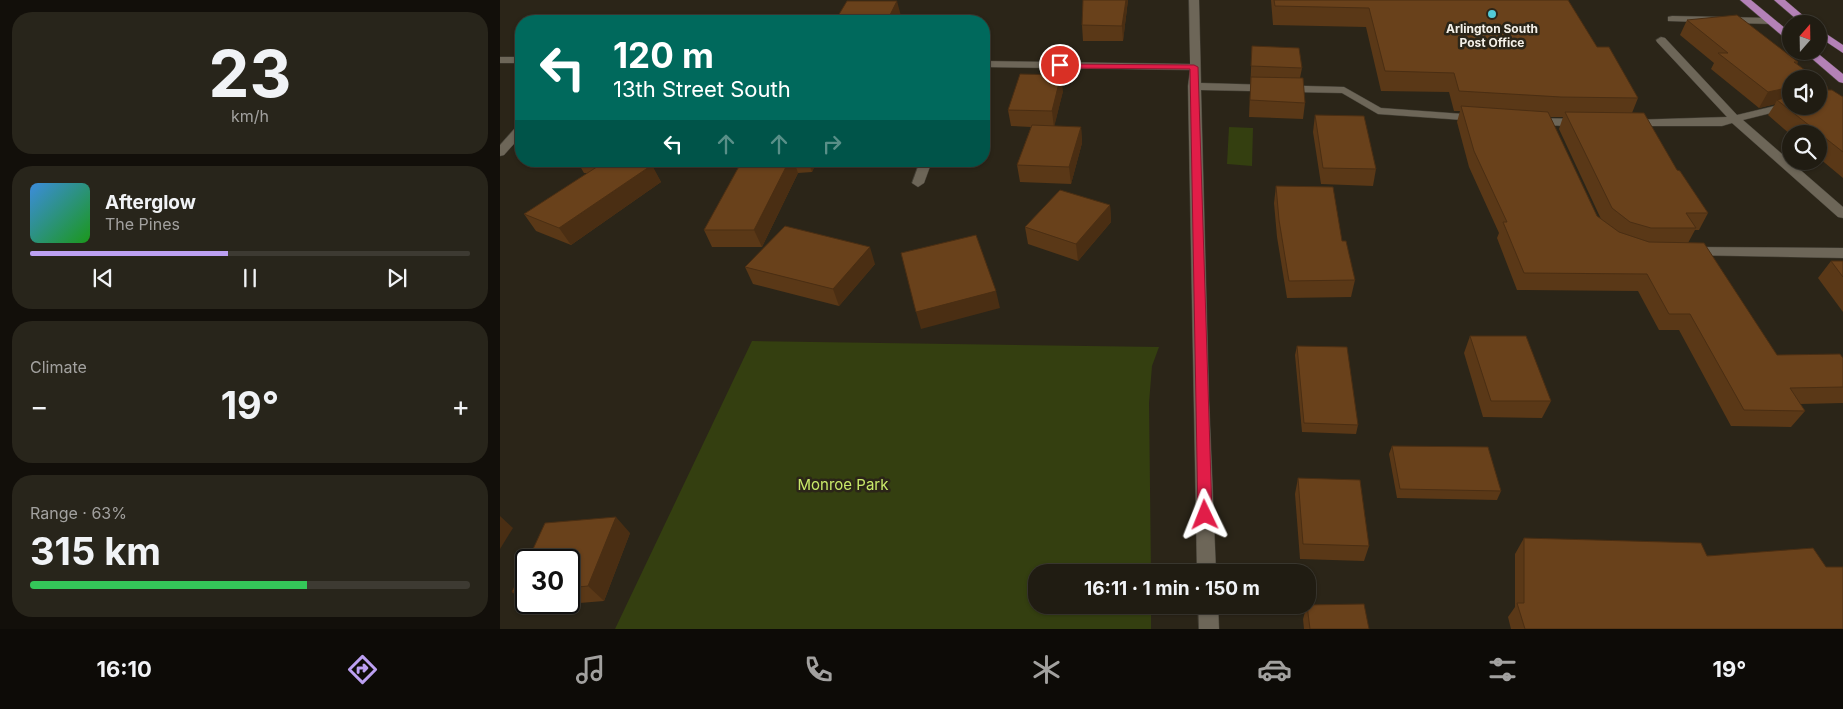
<!DOCTYPE html>
<meta charset="utf-8">
<style>
body{margin:0;font-family:Inter,sans-serif;background:#28251b;color:#f1f3f6;height:100vh;display:flex;flex-direction:column;font-size:19px;white-space:nowrap}
*{box-sizing:border-box;margin:0}
p{font-size:16px;color:#a2a19f}
.icon{flex:none;width:28px;height:28px;fill:none;stroke:currentColor;stroke-width:2;stroke-linecap:round;stroke-linejoin:round}
.map{position:relative;flex:1;overflow:hidden}
.details{display:flex;flex-direction:column;gap:12px;padding:12px;background:#120f0a;width:500px}
.details>*{flex:none}
.guide{position:absolute;left:15px;top:15px;width:475px;height:152px;border-radius:20px;box-shadow:0 1px 4px #0004,0 0 0 1px #3d3a32;background:#00695c;color:#fff;overflow:hidden}
.needle{width:32px;rotate:20deg}
.fabs{position:absolute;left:1282px;top:15px;display:grid;gap:10px}
.fabs a{display:grid;place-items:center;width:45px;height:45px;border-radius:50%;background:#201c12;box-shadow:0 1px 4px #0004,0 0 0 1px #3d3a32;font-size:25px}
.speed{position:absolute;left:15px;top:549px;display:flex;gap:10px;font-size:25px;font-weight:700;text-align:center}
.speed>*{display:grid;place-content:center;width:65px;height:65px;border-radius:50%;background:#201c12;box-shadow:0 1px 4px #0004,0 0 0 1px #3d3a32;line-height:1}
.speed .limit{border:2px solid #111;border-radius:8px;background:#fff;color:#111}
.pin{position:absolute;display:grid;place-items:center;width:42px;height:42px;color:#fff;margin:-21px;border:2px solid #fff;border-radius:50%;box-shadow:0 1px 5px #0007}
.me{position:absolute;width:55px;margin:-28px;rotate:358deg;stroke-linejoin:round;filter:drop-shadow(0 0 4px #0008)}
.turn{display:flex;align-items:center;gap:18px;height:105px;padding:0 15px;font-size:22px}
.turn .icon{width:65px;height:65px;stroke-width:2.5}
.turn b{display:block;font-size:35px;line-height:42px}
.lanes{display:flex;align-items:center;height:48px;padding:0 15px;background:#0003;justify-content:center;gap:25px;direction:ltr}
.lanes .off{opacity:.35}
.big{font-size:38px;font-weight:700;line-height:1.1}
.details .tile{flex:1;display:flex;flex-direction:column;justify-content:center;gap:8px;min-width:0;padding:0 18px;border-radius:20px;background:#28251b}
.details .dial{align-items:center;gap:0}
.dial b{font-size:65px;line-height:1}
.song{display:flex;align-items:center;gap:15px}
.cover{width:60px;height:60px;border-radius:8px;background:linear-gradient(135deg,hsl(210 70% 55%),hsl(120 70% 35%))}
.played{height:5px;border-radius:2px;background:linear-gradient(90deg,#bca0f2 45%,#3d3a32 45%)}
.keys{display:flex;justify-content:space-around;direction:ltr}
.heat{display:flex;justify-content:space-between;align-items:center;font-size:28px;direction:ltr}
.charge{height:8px;border-radius:4px;background:linear-gradient(90deg,#34c759 63%,#3d3a32 0)}
.trip{position:absolute;left:528px;top:564px;width:288px;height:50px;border-radius:20px;background:#201c12;box-shadow:0 1px 4px #0004,0 0 0 1px #3d3a32;font-weight:700;line-height:50px;text-align:center}
.menu{display:flex;height:80px;justify-content:space-around;align-items:center;background:#0d0b07;color:#a2a19f}
.menu .icon{width:35px;height:35px}
.menu .current{color:#bca0f2}
.menu b{font-size:22px;color:#f1f3f6}
main{display:flex;flex:1;min-height:0}
.map>svg:first-child{display:block}
.green{fill:#343f10}
.lines{fill:none;stroke-linecap:round;stroke-linejoin:round}
.minor-casing{stroke:#444036;stroke-width:1}
.major-casing{stroke:#444036;stroke-width:1}
.minor{fill:#6d6658;fill-rule:evenodd}
.major{fill:#b481b7;fill-rule:evenodd}
.wall{fill:#5a3817;fill-rule:evenodd}
.shaded-wall{fill:#4a2e13}
.building{fill:#69411b;stroke:#4a2e13}
.route{fill:#e11d48;stroke:#92132f}
.poi-dot{fill:#52cbd7;stroke:#2b2518;stroke-width:2}
.labels{text-anchor:middle;stroke-width:5;stroke-linejoin:round;paint-order:stroke}
.far-poi-label{font-size:12px;font-weight:bold;fill:#f4f0e8;stroke:#2b2518}
.park-label{font-size:15px;fill:#c9e969;stroke:#2b2518}
</style>
<main>
<section class="details">
<div class="tile dial"><b>23</b><p>km/h</p></div>
<div class="tile">
<div class="song"><i class="cover"></i><div><b>Afterglow</b><p>The Pines</p></div></div>
<div class="played"></div>
<div class="keys"><svg class="icon" aria-label="previous" viewBox="0 0 24 24"><path d="M18 5L8 12l10 7zM5 5v14"/></svg><svg class="icon" aria-label="pause" viewBox="0 0 24 24"><path d="M8 5v14M16 5v14"/></svg><svg class="icon" aria-label="next" viewBox="0 0 24 24"><path d="M6 5l10 7-10 7zM19 5v14"/></svg></div>
</div>
<div class="tile"><p>Climate</p>
<div class="heat"><a>−</a><b class="big">19°</b><a>+</a></div>
</div>
<div class="tile"><p>Range · 63%</p><b class="big">315 km</b><div class="charge"></div></div>
</section>
<div class="map">
<svg width="1343" height="629" viewBox="0 0 1343 629">
<rect width="100%" height="100%" fill="#2b2518"/>
<g class="green">
<polygon points="729,127 753,128 752,166 727,164"/>
<polygon points="252,341 659,347 652,366 649,403 651,572 536,572 536,605 651,605 651,629 115,629"/>
</g>
<g class="lines">
<defs>
<g id="minor">
<polygon points="689,0 699,0 701,83 844,87 881,108 977,115 983,118 977,121 878,114 842,93 701,90 709,400 716,572 697,572 688,86 690,70 484,67 484,61 690,64"/>
<polygon points="1172,16 1271,18 1276,21 1271,24 1168,21 1168,17"/>
<polygon points="1161,37 1165,38 1237,115 1291,102 1291,106 1295,107 1243,120 1343,207 1343,218 1338,217 1232,123 1222,126 1126,126 1124,124 1126,122 1130,120 1227,117 1157,42 1156,40"/>
<rect x="0" y="57" width="21" height="6"/>
<polygon points="1033,118 1082,119 1088,123 1082,127 1029,124 1027,122 1029,120"/>
<polygon points="17,126 21,126 21,136 4,155 0,156 0,145"/>
<polygon points="420,161 432,161 424,183 418,187 412,183"/>
<polygon points="1190,247 1343,248 1343,258 1185,255 1183,252 1185,249"/>
<polygon points="698,605 718,605 719,629 699,629"/>
</g>
<g id="major">
<polygon points="1240,0 1251,0 1291,33 1291,41 1287,40"/>
<polygon points="1274,0 1285,0 1313,24 1302,24"/>
<polygon points="1319,29 1343,45 1343,53 1319,37"/>
<polygon points="1303,51 1315,51 1343,74 1343,83 1339,82"/>
</g>
</defs>
<use href="#minor" class="minor-casing"/>
<use href="#major" class="major-casing"/>
<use href="#minor" class="minor"/>
<use href="#major" class="major"/>
</g>
<g class="wall">
<polygon points="628,0 623,41 583,41 582,25"/>
<path d="M771 0H1068L1097 47 1138 98 1132 113 1177 170 1208 213 1199 230H1195L1188 243 1277 355 1343 358V403L1300 404 1305 411 1291 427 1231 426 1179 330H1159L1138 291 1017 290 997 238 999 233 969 167 957 122 960 111H954L949 92 881 91 866 27 773 25ZM1050 117H1063L1059 129 1101 219 1097 216Z"/>
<polygon points="1187,20 1298,62 1291,79 1291,106 1328,90 1343,97 1343,178 1319,158 1319,134 1291,134 1291,135 1268,115 1275,104 1259,108 1211,69 1214,63 1180,35"/>
<polygon points="752,46 802,68 800,78 805,103 803,119 749,117"/>
<polygon points="563,91 554,126 581,127 582,143 571,184 520,182 517,165 531,127 511,126 508,110"/>
<polygon points="815,115 876,169 873,186 821,184 813,132"/>
<polygon points="77,161 149,161 161,182 71,245 36,231 24,214 88,173 84,173"/>
<polygon points="242,161 317,161 312,172 298,173 262,247 212,247 204,230"/>
<polygon points="776,186 842,241 855,280 851,297 787,298 777,237 774,203"/>
<polygon points="610,205 611,222 578,261 528,244 525,227"/>
<polygon points="1331,261 1343,261 1343,312 1318,278"/>
<polygon points="375,264 339,306 253,284 245,267"/>
<polygon points="970,336 1051,401 1042,418 983,417 964,353"/>
<polygon points="797,346 858,425 856,434 802,432 795,355"/>
<polygon points="892,446 1001,491 997,500 897,498 889,454"/>
<polygon points="798,478 869,546 864,561 800,559 795,494"/>
<polygon points="130,533 104,601 30,607 12,592 26,563 26,602 69,602 69,560"/>
<polygon points="1024,538 1326,567 1343,629 1011,629 1008,617 1015,607 1015,554"/>
<polygon points="807,605 869,629 804,629 803,619"/>
</g>
<g class="shaded-wall">
<polygon points="626,0 628,0 623,41 622,26"/>
<polygon points="397,1 401,16 399,21 387,21"/>
<polygon points="561,75 563,91 554,128 552,111"/>
<polygon points="1291,87 1291,99 1277,100 1275,104 1259,108 1268,92"/>
<polygon points="581,127 582,143 571,184 569,167"/>
<polygon points="289,161 294,161 298,173 262,247 254,230"/>
<polygon points="308,161 317,161 312,172"/>
<polygon points="152,165 161,182 71,245 59,228"/>
<polygon points="610,205 611,222 578,261 576,244"/>
<polygon points="370,247 375,264 339,306 333,289"/>
<polygon points="496,291 500,308 421,329 416,312"/>
<polygon points="0,516 13,528 0,549"/>
<polygon points="116,517 130,533 104,601 88,586"/>
</g>
<g class="building">
<polygon points="583,0 626,0 622,26 582,25"/>
<polygon points="774,0 1068,0 1097,47 1109,47 1138,98 1061,97 959,91 954,73 885,71 869,8 775,6"/>
<polygon points="347,1 397,1 387,21 335,21"/>
<polygon points="1237,15 1298,62 1294,62 1317,79 1291,79 1291,87 1268,92 1218,53 1228,53 1187,20"/>
<polygon points="752,46 799,48 802,68 751,66"/>
<polygon points="520,74 561,75 552,111 508,110"/>
<polygon points="751,77 803,78 805,103 750,100"/>
<polygon points="1319,80 1327,86 1328,90 1332,90 1343,97 1343,152 1277,100 1291,96 1291,106 1319,106"/>
<polygon points="961,106 1048,112 1097,216 1119,232 1149,242 1204,243 1277,355 1340,354 1343,358 1343,387 1290,388 1305,411 1244,410 1190,314 1169,314 1147,274 1024,273 1003,222 1007,222 974,151"/>
<polygon points="1065,112 1144,113 1177,170 1180,171 1208,213 1186,213 1196,228 1151,228 1130,222 1112,208"/>
<polygon points="815,115 864,116 876,169 823,168"/>
<polygon points="532,125 581,127 569,167 517,165"/>
<polygon points="106,161 149,161 152,165 59,228 24,214"/>
<polygon points="242,161 289,161 254,230 204,230"/>
<polygon points="776,186 833,187 842,241 846,241 855,280 789,281 779,220"/>
<polygon points="560,190 610,205 576,244 525,227"/>
<polygon points="285,226 370,247 333,289 245,267"/>
<polygon points="476,235 496,291 416,312 401,253"/>
<polygon points="1331,261 1343,261 1343,277"/>
<polygon points="970,336 1026,336 1051,401 991,401"/>
<polygon points="797,346 847,347 858,425 804,423"/>
<polygon points="892,446 988,447 1001,491 900,489"/>
<polygon points="798,478 860,480 869,546 803,544"/>
<polygon points="116,517 88,586 69,588 69,560 28,560 45,523"/>
<polygon points="1024,538 1201,543 1207,556 1313,548 1326,567 1343,567 1343,629 1025,629 1017,603 1024,603"/>
<polygon points="26,563 26,591 12,592"/>
<polygon points="864,604 869,629 810,629 807,605"/>
</g>
<polygon class="route" points="557,64 694,65 698,67 712,515 710,519 705,521 700,519 698,515 690,69 560,68 557,67"/>
<circle class="poi-dot" cx="992" cy="14" r="5"/>
<g class="labels">
<g class="far-poi-label">
<text x="992" y="33">Arlington South<tspan x="992" dy="14">Post Office</tspan></text>
</g>
<g class="park-label">
<text x="343" y="490">Monroe Park</text>
</g>
</g>
</svg>
<div class="fabs">
<a><svg class="needle" viewBox="-14 -14 28 28"><path d="M0-13l5 13h-10z" fill="#e53935"/><path d="M0 13l5-13h-10z" fill="#a2a19f"/></svg></a>
<a><svg class="icon" aria-label="sound" viewBox="0 0 24 24"><path d="M4 9h4l5-4v14l-5-4H4zM17 9q2 3 0 6"/></svg></a>
<a><svg class="icon" aria-label="search" viewBox="0 0 24 24"><circle cx="10" cy="10" r="6"/><path d="M15 15l6 6"/></svg></a>
</div>
<div class="speed"><div class="limit">30</div></div>
<div class="pin" style="left:560px;top:65px;background:#d93025"><svg class="icon" aria-label="arrive" viewBox="0 0 24 24"><path d="M6 21V4h12l-3 4 3 4H6"/></svg></div>
<svg class="me" style="left:705px;top:515px" viewBox="-20 -20 40 40"><path d="M0-17L14 15 0 8-14 15z" fill="#e11d48" stroke="#fff" stroke-width="4"/></svg>
<div class="trip">16:11 · 1 min · 150 m</div>
<div class="guide">
<div class="turn"><svg class="icon" aria-label="left" viewBox="0 0 24 24"><path d="M17 20v-9H6M10 6l-5 5 5 5"/></svg><div><b>120 m</b>13th Street South</div></div>
<div class="lanes"><svg class="icon" aria-label="left" viewBox="0 0 24 24"><path d="M17 20v-9H6M10 6l-5 5 5 5"/></svg><svg class="icon off" aria-label="ahead" viewBox="0 0 24 24"><path d="M12 20V5M6 11l6-6 6 6"/></svg><svg class="icon off" aria-label="ahead" viewBox="0 0 24 24"><path d="M12 20V5M6 11l6-6 6 6"/></svg><svg class="icon off" aria-label="right" viewBox="0 0 24 24"><path d="M7 20v-9h11M14 6l5 5-5 5"/></svg></div>
</div>
</div>
</main>
<nav class="menu">
<b>16:10</b>
<svg class="icon current" aria-label="directions" viewBox="0 0 24 24"><path d="M12 3l9 9-9 9-9-9zM9 14v-3h6M13 9l2 2-2 2"/></svg>
<svg class="icon" aria-label="music" viewBox="0 0 24 24"><path d="M9 18V5l10-2v13"/><circle cx="6" cy="18" r="3"/><circle cx="16" cy="16" r="3"/></svg>
<svg class="icon" aria-label="phone" viewBox="0 0 24 24"><path d="M5 4h4l2 5-3 2q2 4 5 5l2-3 5 2v4C11 20 4 13 5 4z"/></svg>
<svg class="icon" aria-label="climate" viewBox="0 0 24 24"><path d="M12 3v18M4 7l16 10M4 17L20 7"/></svg>
<svg class="icon" aria-label="car" viewBox="0 0 24 24"><path d="M5 17H2v-5l4-1 3-4h7l3 4 3 1v5h-3M9 17h6M6 11h13"/><circle cx="7" cy="17" r="2"/><circle cx="17" cy="17" r="2"/></svg>
<svg class="icon" aria-label="filters" viewBox="0 0 24 24"><path d="M4 7h16M4 17h16"/><circle cx="9" cy="7" r="2"/><circle cx="15" cy="17" r="2"/></svg>
<b>19°</b>
</nav>
